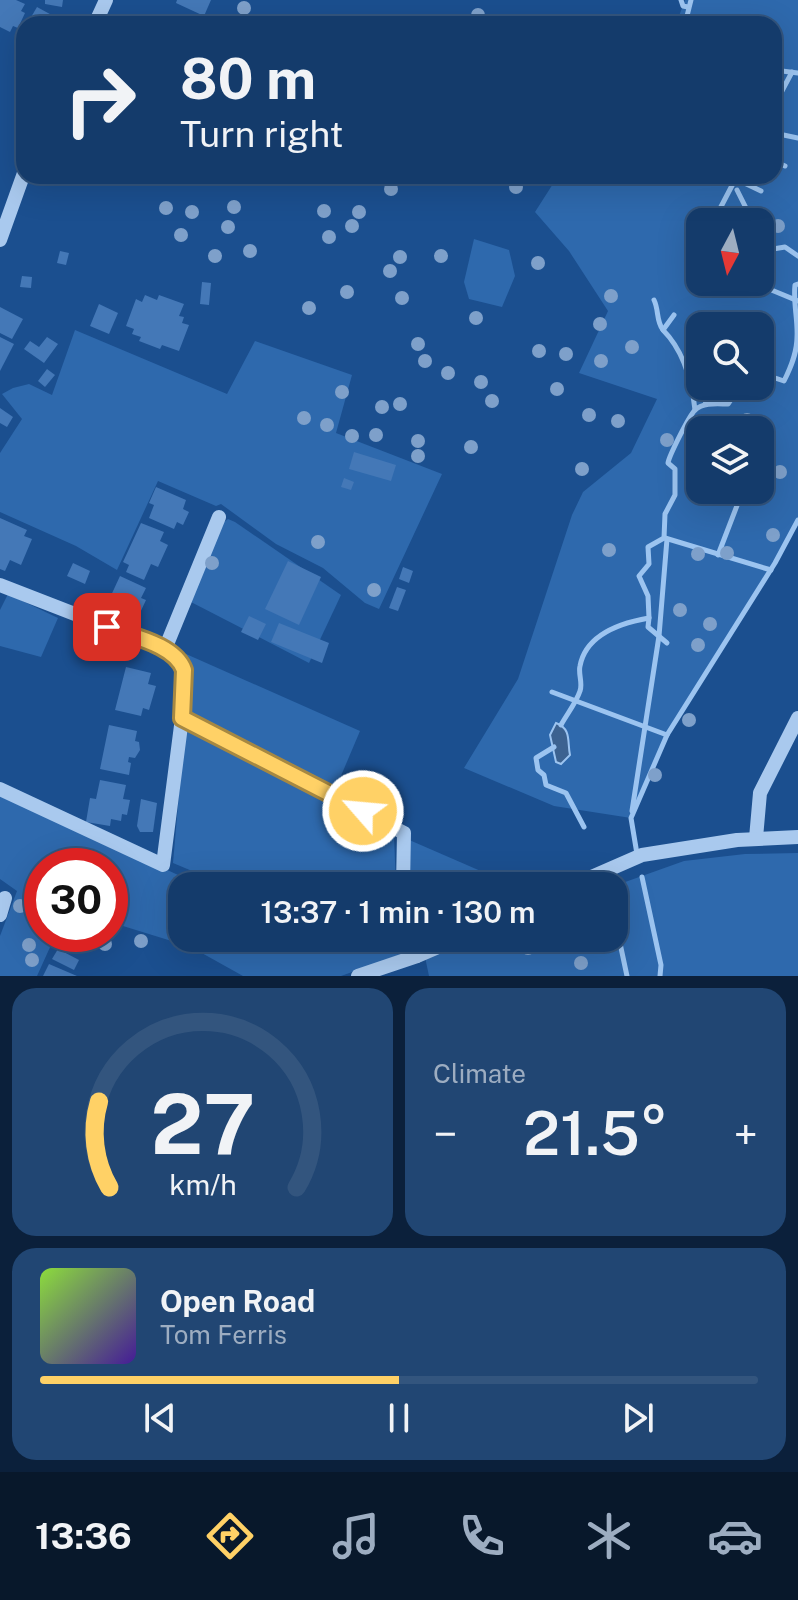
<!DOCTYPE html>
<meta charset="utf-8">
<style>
body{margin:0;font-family:"Public Sans",sans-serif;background:#214673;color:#f1f3f6;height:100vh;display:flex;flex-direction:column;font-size:30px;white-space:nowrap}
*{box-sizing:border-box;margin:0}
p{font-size:26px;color:#9dadc1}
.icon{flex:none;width:44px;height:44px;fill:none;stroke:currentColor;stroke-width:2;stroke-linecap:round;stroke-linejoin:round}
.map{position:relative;height:976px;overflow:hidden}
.details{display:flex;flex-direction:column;gap:12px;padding:12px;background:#0b203b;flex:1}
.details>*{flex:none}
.hud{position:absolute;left:16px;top:16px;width:766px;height:168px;border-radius:24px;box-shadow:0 8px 32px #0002,0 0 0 2px #33557e;background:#143b6b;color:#f1f3f6;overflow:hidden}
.needle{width:52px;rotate:187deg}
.buttons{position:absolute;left:686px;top:208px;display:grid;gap:16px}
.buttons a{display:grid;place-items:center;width:88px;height:88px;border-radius:16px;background:#143b6b;box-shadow:0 8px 32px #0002,0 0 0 2px #33557e;font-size:40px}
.speed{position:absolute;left:24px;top:848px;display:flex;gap:16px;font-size:40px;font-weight:700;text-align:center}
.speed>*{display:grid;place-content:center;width:104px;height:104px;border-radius:50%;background:#143b6b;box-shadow:0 8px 32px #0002,0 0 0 2px #33557e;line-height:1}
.speed .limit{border:12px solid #d22;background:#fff;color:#111}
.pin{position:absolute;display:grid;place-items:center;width:68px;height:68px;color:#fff;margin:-34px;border-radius:16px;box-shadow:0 4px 12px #0006}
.me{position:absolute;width:88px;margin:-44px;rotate:297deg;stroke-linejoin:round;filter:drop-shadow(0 0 6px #0008)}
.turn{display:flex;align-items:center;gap:28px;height:168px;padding:0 32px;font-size:36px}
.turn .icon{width:104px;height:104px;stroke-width:2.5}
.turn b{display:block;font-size:56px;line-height:68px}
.big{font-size:60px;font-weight:600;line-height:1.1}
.details .card{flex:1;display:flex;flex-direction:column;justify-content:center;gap:12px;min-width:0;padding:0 28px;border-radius:24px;background:#214673}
.details .dial{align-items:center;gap:0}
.dial svg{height:208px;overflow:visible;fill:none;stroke:#33557e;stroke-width:7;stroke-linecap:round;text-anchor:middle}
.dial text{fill:#f1f3f6;stroke:none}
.song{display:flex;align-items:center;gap:24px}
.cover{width:96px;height:96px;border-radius:12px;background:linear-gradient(135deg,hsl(90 70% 55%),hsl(260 70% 35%))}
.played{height:8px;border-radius:4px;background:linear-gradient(90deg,#ffd166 50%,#33557e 50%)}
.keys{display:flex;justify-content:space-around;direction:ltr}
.heat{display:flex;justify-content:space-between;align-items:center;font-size:44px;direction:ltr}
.details .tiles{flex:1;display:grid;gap:12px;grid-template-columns:1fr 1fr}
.card:last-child{grid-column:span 2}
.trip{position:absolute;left:168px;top:872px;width:460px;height:80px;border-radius:24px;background:#143b6b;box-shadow:0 8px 32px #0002,0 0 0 2px #33557e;font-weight:600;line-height:80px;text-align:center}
.tabs{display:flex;height:128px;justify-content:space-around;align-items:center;background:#08182b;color:#9dadc1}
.tabs .icon{width:56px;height:56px}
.tabs .current{color:#ffd166}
.tabs b{font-size:36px;color:#f1f3f6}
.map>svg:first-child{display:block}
.green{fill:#2e69ad;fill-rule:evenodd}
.water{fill:#3c6290;stroke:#9cc4f0;stroke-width:2}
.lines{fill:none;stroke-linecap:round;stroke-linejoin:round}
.stream{stroke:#9cc4f0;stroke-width:5}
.building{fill:#4478b7}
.minor{stroke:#a9c9ee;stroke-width:14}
.tree{fill:#7ea0ca}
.route-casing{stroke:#a68842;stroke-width:20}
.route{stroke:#ffd166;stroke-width:14}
</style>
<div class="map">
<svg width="798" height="976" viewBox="0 0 798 976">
<rect width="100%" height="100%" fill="#1b4f8f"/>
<g class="green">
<path d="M685 0H798V520L775 563 667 735 631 818 554 806 464 768 518 679 572 515 583 492 631 453 657 399 579 373 608 311 569 251 535 212 558 176H774V24H676ZM700 222H760V282H700ZM700 326H760V386H700ZM700 430H760V490H700Z"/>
<polygon points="474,239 509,250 515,276 502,307 469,299 464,282"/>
<polygon points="75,330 227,394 255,341 352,375 336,433 442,474 379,609 365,603 323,568 276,544 221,504 216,506 158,481 117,570 76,546 0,512 0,453 22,419 2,394 13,388 29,384 52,395"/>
<polygon points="228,519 235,522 341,595 309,663 189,601 223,523"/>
<polygon points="8,594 58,618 41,657 0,646 0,610"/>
<polygon points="186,654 360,731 335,790 183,713"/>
<polygon points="185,725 355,818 394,836 396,886 228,886 173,863"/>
<polygon points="0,793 202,886 182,886 182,938 399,938 405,953 341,976 243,976 191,947 110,922 110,866 42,866 42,934 56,934 37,976 0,976 0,936 17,891 0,879"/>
<polygon points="407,839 515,886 408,886"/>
<polygon points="798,853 798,976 429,976 425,957 475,938 614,938 614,886 684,861 745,854"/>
</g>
<path class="water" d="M556 723C572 729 567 742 570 755L561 764 556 762 550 735Z"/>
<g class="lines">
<g class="stream">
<polyline points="681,0 683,6 688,7"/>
<polyline points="689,24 686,20 691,0"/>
<polyline points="774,70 798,73"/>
<polyline points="774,106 792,72"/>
<polyline points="774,133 798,138"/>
<polyline points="774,161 785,166"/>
<polyline points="736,179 761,191"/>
<polyline points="737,190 753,222"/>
<polyline points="713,222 737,176"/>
<polyline points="760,232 773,249 785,247 798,256"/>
<polyline points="700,245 694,257 700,260"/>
<polyline points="760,247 767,242"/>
<polyline points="762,272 772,248"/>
<polyline points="752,282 798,301"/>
<path d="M654 300C659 310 656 321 663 330"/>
<path d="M674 315 663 330C684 351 692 382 695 410"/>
<polyline points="688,327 697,344 700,344"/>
<path d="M760 373 784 381C791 367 797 353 797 337 798 319 793 303 795 285L798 284"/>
<polyline points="705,404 714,386"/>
<polyline points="760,447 767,428"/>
<polyline points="665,538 771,570"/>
<polyline points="718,555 743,490"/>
<polyline points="649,618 648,627 667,643"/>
<polyline points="552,692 667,735"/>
<path d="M561 725C567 714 576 703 580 691 583 683 578 674 580 666 586 634 620 623 649 618L648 596 639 576 649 564 648 547 664 538 665 514 675 495V469L668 463C669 456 689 416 695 410 704 402 718 404 728 404L740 386"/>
<polyline points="554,747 536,758 538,770 544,775 546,785 566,793 584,827"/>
<polyline points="632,811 659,636 667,539"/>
<polyline points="637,854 631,818 667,735 775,563 798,520"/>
<polyline points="642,877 661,965 660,976"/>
<polyline points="614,915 627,976"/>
</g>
</g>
<g class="building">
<polygon points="0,0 16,0 25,4 21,11 25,13 18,28 13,26 10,32 0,27"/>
<polygon points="45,0 63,0 62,7 45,4"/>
<polygon points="177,0 211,0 204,16 176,3"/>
<polygon points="37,7 59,19 56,24 27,24"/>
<polygon points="60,251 69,253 66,265 57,263"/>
<polygon points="22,276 32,277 31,288 20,287"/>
<polygon points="202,282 211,283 209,305 200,304"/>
<polygon points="145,295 157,300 159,295 184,304 179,316 184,317 182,323 189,325 179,351 162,345 160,349 139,341 141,337 132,334 134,329 126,326 136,299 142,302"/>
<polygon points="99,304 118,313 109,334 90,326"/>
<polygon points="0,307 23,319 12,339 0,333"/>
<polygon points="0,337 14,344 0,371"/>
<polygon points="47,337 58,344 44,363 24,349 30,341 39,347"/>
<polygon points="47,369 55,375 45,387 38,381"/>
<polygon points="0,408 13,417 7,427 0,423"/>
<polygon points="354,452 396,465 391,481 349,469"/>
<polygon points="344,478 354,482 351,490 341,487"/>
<polygon points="156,487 186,500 183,509 189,512 183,525 177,522 174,529 149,518 154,505 149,503"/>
<polygon points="0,518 27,530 24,536 32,539 21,565 10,560 5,571 0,569"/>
<polygon points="141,523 164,532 160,541 168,545 158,567 151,564 144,580 126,572 129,565 123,562"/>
<polygon points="288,561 321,577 299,625 265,609"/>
<polygon points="73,563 90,571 85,584 67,576"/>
<polygon points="403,567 413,571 409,583 399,579"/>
<polygon points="120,576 146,588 141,598 146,600 139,615 136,613 133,619 117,612 114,620 102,615"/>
<polygon points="397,587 406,590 398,611 389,608"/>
<polygon points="249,616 266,624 258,640 241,632"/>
<polygon points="279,623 329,643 322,663 271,642"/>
<polygon points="126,667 151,673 148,684 156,686 149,710 143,708 141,716 115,710"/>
<polygon points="109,725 137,731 135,741 139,742 140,750 135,758 129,757 128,762 131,763 129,775 100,769"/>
<polygon points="100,780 126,785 123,799 130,800 127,815 122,814 121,821 111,819 110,826 86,822 90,798 96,799"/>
<polygon points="141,799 157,803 153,832 140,832 137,826"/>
<polygon points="58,949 79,960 74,970 52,959"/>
<polygon points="49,964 77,976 43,976"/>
</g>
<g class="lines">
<g class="minor">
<polyline points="95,24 106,0"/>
<polyline points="0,240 24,173"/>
<polyline points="0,585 165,649 176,656 184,670 182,718 163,865 0,789"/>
<polyline points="165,649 219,517"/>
<polyline points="182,718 404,833 403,886"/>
<polyline points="756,838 760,793 798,718"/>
<polyline points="571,886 642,855 737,840 798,837"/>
<polyline points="0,915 5,898"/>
<polyline points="407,938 417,956"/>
<polyline points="358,976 417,956 459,938"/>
</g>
</g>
<g class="tree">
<circle cx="244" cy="8" r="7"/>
<circle cx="478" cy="15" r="7"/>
<circle cx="516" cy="187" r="7"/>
<circle cx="391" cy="189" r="7"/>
<circle cx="234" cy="207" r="7"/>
<circle cx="166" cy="208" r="7"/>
<circle cx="324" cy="211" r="7"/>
<circle cx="192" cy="212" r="7"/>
<circle cx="359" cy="212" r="7"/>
<circle cx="352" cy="226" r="7"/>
<circle cx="778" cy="226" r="7"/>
<circle cx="228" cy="227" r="7"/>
<circle cx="181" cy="235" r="7"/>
<circle cx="329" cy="237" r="7"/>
<circle cx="250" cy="251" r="7"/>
<circle cx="215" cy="256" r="7"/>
<circle cx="441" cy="256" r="7"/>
<circle cx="400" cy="257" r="7"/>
<circle cx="538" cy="263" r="7"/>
<circle cx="390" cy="271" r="7"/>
<circle cx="347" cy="292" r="7"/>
<circle cx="611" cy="296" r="7"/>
<circle cx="402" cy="298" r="7"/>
<circle cx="309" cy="308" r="7"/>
<circle cx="476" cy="318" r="7"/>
<circle cx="600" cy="324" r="7"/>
<circle cx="418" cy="344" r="7"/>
<circle cx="632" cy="347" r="7"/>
<circle cx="539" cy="351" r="7"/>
<circle cx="566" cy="354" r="7"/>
<circle cx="425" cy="361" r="7"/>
<circle cx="601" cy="361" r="7"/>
<circle cx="448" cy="373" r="7"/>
<circle cx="481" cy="382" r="7"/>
<circle cx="557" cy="389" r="7"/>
<circle cx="342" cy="392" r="7"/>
<circle cx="492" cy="401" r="7"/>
<circle cx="400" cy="404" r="7"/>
<circle cx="382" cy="407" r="7"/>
<circle cx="589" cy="415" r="7"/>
<circle cx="304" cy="418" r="7"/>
<circle cx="747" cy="420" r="7"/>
<circle cx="618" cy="421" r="7"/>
<circle cx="327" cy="425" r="7"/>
<circle cx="376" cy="435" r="7"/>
<circle cx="352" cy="436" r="7"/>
<circle cx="667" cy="440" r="7"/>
<circle cx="418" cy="441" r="7"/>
<circle cx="471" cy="447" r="7"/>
<circle cx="418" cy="456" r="7"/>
<circle cx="582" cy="469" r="7"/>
<circle cx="780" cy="472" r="7"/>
<circle cx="773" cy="535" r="7"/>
<circle cx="318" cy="542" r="7"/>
<circle cx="609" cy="550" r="7"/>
<circle cx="727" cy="553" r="7"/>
<circle cx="698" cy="554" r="7"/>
<circle cx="212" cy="563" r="7"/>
<circle cx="374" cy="590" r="7"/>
<circle cx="93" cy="600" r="7"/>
<circle cx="680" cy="610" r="7"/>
<circle cx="710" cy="624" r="7"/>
<circle cx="698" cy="645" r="7"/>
<circle cx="689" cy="720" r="7"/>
<circle cx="655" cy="775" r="7"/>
<circle cx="20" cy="906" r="7"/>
<circle cx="141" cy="941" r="7"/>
<circle cx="105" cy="944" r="7"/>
<circle cx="29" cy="945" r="7"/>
<circle cx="481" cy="946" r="7"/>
<circle cx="528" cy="948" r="7"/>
<circle cx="32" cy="960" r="7"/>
<circle cx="581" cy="963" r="7"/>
</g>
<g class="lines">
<defs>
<path id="route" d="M107 627C130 636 175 644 184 670L182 718 363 811"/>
</defs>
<use href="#route" class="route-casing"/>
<use href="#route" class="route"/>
</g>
</svg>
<div class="buttons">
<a><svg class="needle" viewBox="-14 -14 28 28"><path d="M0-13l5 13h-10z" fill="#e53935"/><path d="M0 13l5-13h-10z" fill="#9dadc1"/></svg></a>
<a><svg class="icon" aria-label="search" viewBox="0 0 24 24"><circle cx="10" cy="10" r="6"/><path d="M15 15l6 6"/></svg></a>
<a><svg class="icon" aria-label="layers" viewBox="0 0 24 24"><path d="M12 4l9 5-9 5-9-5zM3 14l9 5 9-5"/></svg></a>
</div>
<div class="speed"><div class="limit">30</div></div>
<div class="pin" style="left:107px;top:627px;background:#d93025"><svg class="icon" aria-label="arrive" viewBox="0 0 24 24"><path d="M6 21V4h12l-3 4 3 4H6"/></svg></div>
<svg class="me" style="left:363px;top:811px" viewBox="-20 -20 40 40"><circle r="17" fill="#ffd166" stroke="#fff" stroke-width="3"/><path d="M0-11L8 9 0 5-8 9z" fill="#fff"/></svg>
<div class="trip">13:37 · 1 min · 130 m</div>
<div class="hud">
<div class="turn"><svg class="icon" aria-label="right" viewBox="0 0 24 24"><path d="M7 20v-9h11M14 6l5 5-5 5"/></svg><div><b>80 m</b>Turn right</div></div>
</div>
</div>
<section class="details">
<div class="tiles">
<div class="card dial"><svg viewBox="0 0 100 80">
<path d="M14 69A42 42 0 1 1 86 69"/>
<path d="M14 69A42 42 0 0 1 10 36" stroke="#ffd166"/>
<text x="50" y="56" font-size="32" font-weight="700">27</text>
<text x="50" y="72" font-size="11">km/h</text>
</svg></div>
<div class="card"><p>Climate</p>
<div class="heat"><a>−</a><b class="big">21.5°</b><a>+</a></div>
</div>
<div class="card">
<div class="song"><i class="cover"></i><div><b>Open Road</b><p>Tom Ferris</p></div></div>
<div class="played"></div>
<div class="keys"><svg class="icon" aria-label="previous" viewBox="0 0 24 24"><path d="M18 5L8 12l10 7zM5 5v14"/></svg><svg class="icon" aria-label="pause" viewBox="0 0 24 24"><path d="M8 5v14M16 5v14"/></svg><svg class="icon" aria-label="next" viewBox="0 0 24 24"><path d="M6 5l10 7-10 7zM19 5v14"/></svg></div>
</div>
</div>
</section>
<nav class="tabs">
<b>13:36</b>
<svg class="icon current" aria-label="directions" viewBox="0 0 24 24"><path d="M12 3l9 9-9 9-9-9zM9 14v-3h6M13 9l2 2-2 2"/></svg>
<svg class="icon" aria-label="music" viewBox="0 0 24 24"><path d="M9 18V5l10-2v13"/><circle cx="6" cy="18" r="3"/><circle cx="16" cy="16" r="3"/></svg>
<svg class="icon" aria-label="phone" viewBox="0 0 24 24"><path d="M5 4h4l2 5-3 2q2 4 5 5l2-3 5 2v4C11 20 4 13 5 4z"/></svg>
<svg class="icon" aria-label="climate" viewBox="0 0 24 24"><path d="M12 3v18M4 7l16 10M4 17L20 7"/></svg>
<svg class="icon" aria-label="car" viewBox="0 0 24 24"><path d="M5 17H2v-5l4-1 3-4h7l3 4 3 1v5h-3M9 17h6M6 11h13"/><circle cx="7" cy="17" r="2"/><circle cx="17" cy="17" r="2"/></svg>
</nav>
